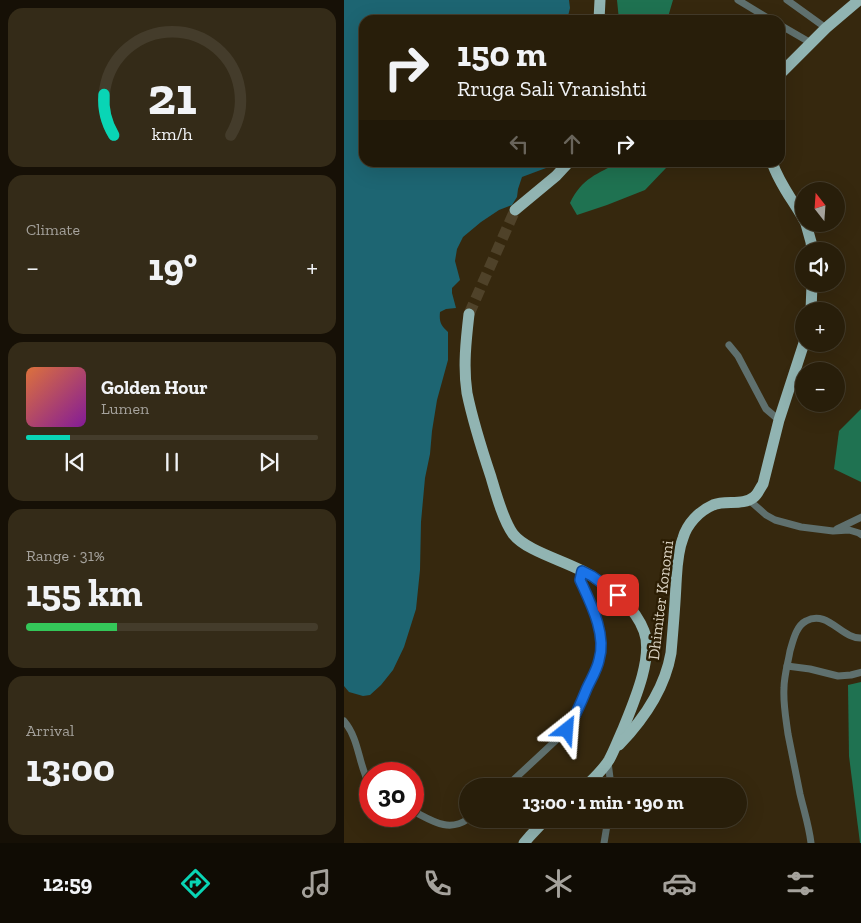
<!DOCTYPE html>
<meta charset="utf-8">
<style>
body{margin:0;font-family:"Zilla Slab",serif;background:#342b18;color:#f1f3f6;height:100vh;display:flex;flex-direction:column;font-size:19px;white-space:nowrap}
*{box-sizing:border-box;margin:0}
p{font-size:16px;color:#a5a29c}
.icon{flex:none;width:28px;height:28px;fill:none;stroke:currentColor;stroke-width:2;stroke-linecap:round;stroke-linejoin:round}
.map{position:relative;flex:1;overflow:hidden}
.details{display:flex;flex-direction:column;gap:8px;padding:8px;background:#161006;width:344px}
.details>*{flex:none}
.guide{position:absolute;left:15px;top:15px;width:426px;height:152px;border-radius:15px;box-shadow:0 5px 20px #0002,0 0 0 1px #443c2b;background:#281e0a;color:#f1f3f6;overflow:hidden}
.needle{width:32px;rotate:343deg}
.buttons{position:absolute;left:451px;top:182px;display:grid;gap:10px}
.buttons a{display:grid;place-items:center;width:50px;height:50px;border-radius:50%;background:#281e0a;box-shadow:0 5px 20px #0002,0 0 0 1px #443c2b;font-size:25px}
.speed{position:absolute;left:15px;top:762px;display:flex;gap:10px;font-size:25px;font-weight:700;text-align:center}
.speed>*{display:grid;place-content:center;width:65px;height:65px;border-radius:50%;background:#281e0a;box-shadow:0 5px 20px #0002,0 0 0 1px #443c2b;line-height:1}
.speed .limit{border:8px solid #d22;background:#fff;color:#111}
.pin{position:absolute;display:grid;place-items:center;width:42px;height:42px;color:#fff;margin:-21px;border-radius:10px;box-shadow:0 2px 8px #0006}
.me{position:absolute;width:55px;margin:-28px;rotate:28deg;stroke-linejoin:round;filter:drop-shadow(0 0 4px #0008)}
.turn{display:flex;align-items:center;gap:18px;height:105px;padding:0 15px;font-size:22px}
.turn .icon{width:65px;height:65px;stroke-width:2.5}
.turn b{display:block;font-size:35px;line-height:42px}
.lanes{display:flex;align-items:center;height:48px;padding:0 15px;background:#0003;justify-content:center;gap:25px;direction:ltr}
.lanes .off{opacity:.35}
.big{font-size:38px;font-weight:700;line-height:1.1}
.details .widget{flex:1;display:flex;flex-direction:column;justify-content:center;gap:8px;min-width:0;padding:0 18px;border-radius:15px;background:#342b18}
.details .dial{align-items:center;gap:0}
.dial svg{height:130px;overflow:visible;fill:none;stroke:#443c2b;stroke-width:7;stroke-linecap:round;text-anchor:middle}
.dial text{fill:#f1f3f6;stroke:none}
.song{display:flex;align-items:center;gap:15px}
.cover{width:60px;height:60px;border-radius:8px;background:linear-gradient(135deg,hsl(20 70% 55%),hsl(290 70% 35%))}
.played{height:5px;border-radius:2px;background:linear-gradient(90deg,#09d5b5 15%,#443c2b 15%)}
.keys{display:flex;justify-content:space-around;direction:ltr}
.heat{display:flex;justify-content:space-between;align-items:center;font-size:28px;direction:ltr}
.charge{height:8px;border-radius:4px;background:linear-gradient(90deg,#34c759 31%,#443c2b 0)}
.trip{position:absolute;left:115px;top:778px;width:288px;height:50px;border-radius:25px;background:#281e0a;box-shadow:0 5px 20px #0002,0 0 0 1px #443c2b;font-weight:700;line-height:50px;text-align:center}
.dock{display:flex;height:80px;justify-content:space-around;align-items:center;background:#100c04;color:#a5a29c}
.dock .icon{width:35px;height:35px}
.dock .active{color:#09d5b5}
.dock b{font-size:22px;color:#f1f3f6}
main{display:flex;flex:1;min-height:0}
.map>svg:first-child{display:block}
.forest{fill:#1f7251}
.water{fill:#1d6572}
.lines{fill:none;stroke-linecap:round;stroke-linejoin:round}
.primary-tunnel{stroke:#4f4229;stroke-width:11;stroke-dasharray:11 5.5;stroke-linecap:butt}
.minor{stroke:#5f706e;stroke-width:7}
.primary{stroke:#91b4b2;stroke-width:11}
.route-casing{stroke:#114b97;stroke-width:12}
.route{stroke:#1a73e8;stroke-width:9}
.labels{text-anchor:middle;stroke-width:5;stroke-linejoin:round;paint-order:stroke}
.street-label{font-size:16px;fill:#dcd4c4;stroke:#2c1e04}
</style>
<main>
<section class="details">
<div class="widget dial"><svg viewBox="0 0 100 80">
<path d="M14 69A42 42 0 1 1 86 69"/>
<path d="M14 69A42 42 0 0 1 8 44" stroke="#09d5b5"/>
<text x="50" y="56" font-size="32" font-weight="700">21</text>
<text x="50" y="72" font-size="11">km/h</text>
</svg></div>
<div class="widget"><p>Climate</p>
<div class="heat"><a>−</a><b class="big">19°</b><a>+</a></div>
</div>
<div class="widget">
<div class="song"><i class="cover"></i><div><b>Golden Hour</b><p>Lumen</p></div></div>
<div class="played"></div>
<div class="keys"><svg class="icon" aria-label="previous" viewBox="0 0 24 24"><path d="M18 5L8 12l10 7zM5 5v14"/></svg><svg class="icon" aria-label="pause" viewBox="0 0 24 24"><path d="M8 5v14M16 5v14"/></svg><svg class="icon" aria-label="next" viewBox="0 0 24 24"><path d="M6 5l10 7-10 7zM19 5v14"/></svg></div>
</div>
<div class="widget"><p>Range · 31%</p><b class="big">155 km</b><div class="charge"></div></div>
<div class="widget"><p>Arrival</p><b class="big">13:00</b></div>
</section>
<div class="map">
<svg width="518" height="843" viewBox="0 0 518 843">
<rect width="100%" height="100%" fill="#36280e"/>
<g class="forest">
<polygon points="273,0 329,0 324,17 325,20 275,20"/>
<path d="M276 162 323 163 322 168 301 190 263 205 233 215 226 203C238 178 253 174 276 162Z"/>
<polygon points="517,409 518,482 517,482 490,469 495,431"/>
<polygon points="517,682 518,843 516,843 505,756 504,685"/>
</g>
<path class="water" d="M0 0H225L226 8 223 20H20V162L209 163 202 168 178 177 174 189 173 197 168 205 155 210 137 222 119 237 113 249 111 261 116 280 108 288V293L112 308 102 309 96 312C95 322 97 326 104 332V360L93 400 88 431 86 454 81 478 77 522 76 570 72 609 60 647 49 670 37 685 26 695 19 696 5 692 0 686Z"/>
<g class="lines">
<polyline class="primary-tunnel" points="125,314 171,210"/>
<g class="minor">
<polyline points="394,0 427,20"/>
<polyline points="443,0 482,28"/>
<polyline points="436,25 467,43"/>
<polyline points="385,345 394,356 422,409 435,420"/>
<polyline points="405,500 422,515 431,520 457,527 489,531 505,530 515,533 518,535"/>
<polyline points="493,529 518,517"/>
<polyline points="443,666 466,669 494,676 507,675 518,672"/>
<path d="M0 721C16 740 14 765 26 785"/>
<polyline points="264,762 267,786"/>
<polyline points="163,786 223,730 233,711 256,659 257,640 252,618 244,595 236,580 238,571"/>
<path d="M69 811C87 820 104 833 124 819"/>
<polyline points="260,843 264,819"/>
<path d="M467 843C465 826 460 811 456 794 452 774 448 754 444 734 442 719 439 704 440 688 440 676 444 663 446 651 449 641 452 626 462 621 484 609 498 640 518 638"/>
</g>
<g class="primary">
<polyline points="255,20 256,0"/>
<polyline points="436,74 482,28 515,0"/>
<path d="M428 162C435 184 449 200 460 220"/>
<polyline points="171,210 212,176 225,162"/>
<polyline points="462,224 467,242 468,251"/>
<polyline points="467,311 468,284"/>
<path d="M125 314C122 340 119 367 123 393 129 422 138 450 147 477 152 494 159 520 169 534 184 553 227 562 249 577 269 590 291 607 300 631 310 657 289 704 279 729 274 740 270 751 265 760 259 770 250 778 242 786"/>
<path d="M275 745C299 720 321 688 327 653 329 630 331 607 332 584 333 569 333 553 339 538 343 524 355 511 369 505 382 500 399 506 410 497 414 494 416 488 419 484L435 420 460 343"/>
<polyline points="180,843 186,836 202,819"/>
</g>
</g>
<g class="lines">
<defs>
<path id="route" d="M223 730C231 717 237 703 243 688 247 679 253 670 255 660 263 634 246 602 236 580L238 571 248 576 274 595"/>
</defs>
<use href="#route" class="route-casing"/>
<use href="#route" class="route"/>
</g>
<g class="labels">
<g class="street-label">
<text transform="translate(316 600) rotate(-83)" y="6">Dhimiter Konomi</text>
</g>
</g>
</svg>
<div class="buttons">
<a><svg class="needle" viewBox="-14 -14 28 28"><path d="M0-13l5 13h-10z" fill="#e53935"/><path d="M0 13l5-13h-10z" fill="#a5a29c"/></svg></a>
<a><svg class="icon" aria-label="sound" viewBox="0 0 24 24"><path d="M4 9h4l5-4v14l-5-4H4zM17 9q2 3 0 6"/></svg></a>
<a>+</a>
<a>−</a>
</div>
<div class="speed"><div class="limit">30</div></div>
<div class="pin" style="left:274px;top:595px;background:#d93025"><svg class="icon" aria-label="arrive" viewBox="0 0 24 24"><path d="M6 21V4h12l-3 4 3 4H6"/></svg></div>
<svg class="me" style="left:223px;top:730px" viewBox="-20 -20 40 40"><path d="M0-17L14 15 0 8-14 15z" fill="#1a73e8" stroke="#fff" stroke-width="4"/></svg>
<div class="trip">13:00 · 1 min · 190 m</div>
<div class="guide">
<div class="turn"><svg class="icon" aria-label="right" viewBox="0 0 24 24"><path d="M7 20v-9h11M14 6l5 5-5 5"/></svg><div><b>150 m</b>Rruga Sali Vranishti</div></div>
<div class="lanes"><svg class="icon off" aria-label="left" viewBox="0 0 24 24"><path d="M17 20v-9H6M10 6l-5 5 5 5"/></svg><svg class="icon off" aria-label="ahead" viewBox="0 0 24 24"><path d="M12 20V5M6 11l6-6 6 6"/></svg><svg class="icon" aria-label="right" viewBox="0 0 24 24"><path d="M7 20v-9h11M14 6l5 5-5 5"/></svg></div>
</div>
</div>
</main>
<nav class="dock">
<b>12:59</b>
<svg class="icon active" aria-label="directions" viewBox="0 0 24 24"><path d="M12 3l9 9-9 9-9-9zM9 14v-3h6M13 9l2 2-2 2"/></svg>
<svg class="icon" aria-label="music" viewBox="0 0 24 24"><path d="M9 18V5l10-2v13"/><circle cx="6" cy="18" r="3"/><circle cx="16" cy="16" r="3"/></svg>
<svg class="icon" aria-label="phone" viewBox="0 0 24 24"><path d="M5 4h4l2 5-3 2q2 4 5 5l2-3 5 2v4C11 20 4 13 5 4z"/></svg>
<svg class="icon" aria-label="climate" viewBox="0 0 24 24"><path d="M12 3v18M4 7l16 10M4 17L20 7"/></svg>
<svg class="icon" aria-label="car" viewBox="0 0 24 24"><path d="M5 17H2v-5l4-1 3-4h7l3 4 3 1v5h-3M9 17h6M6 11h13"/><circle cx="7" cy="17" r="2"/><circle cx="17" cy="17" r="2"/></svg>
<svg class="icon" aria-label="filters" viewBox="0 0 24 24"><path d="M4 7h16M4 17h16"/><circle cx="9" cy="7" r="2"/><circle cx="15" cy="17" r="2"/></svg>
</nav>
